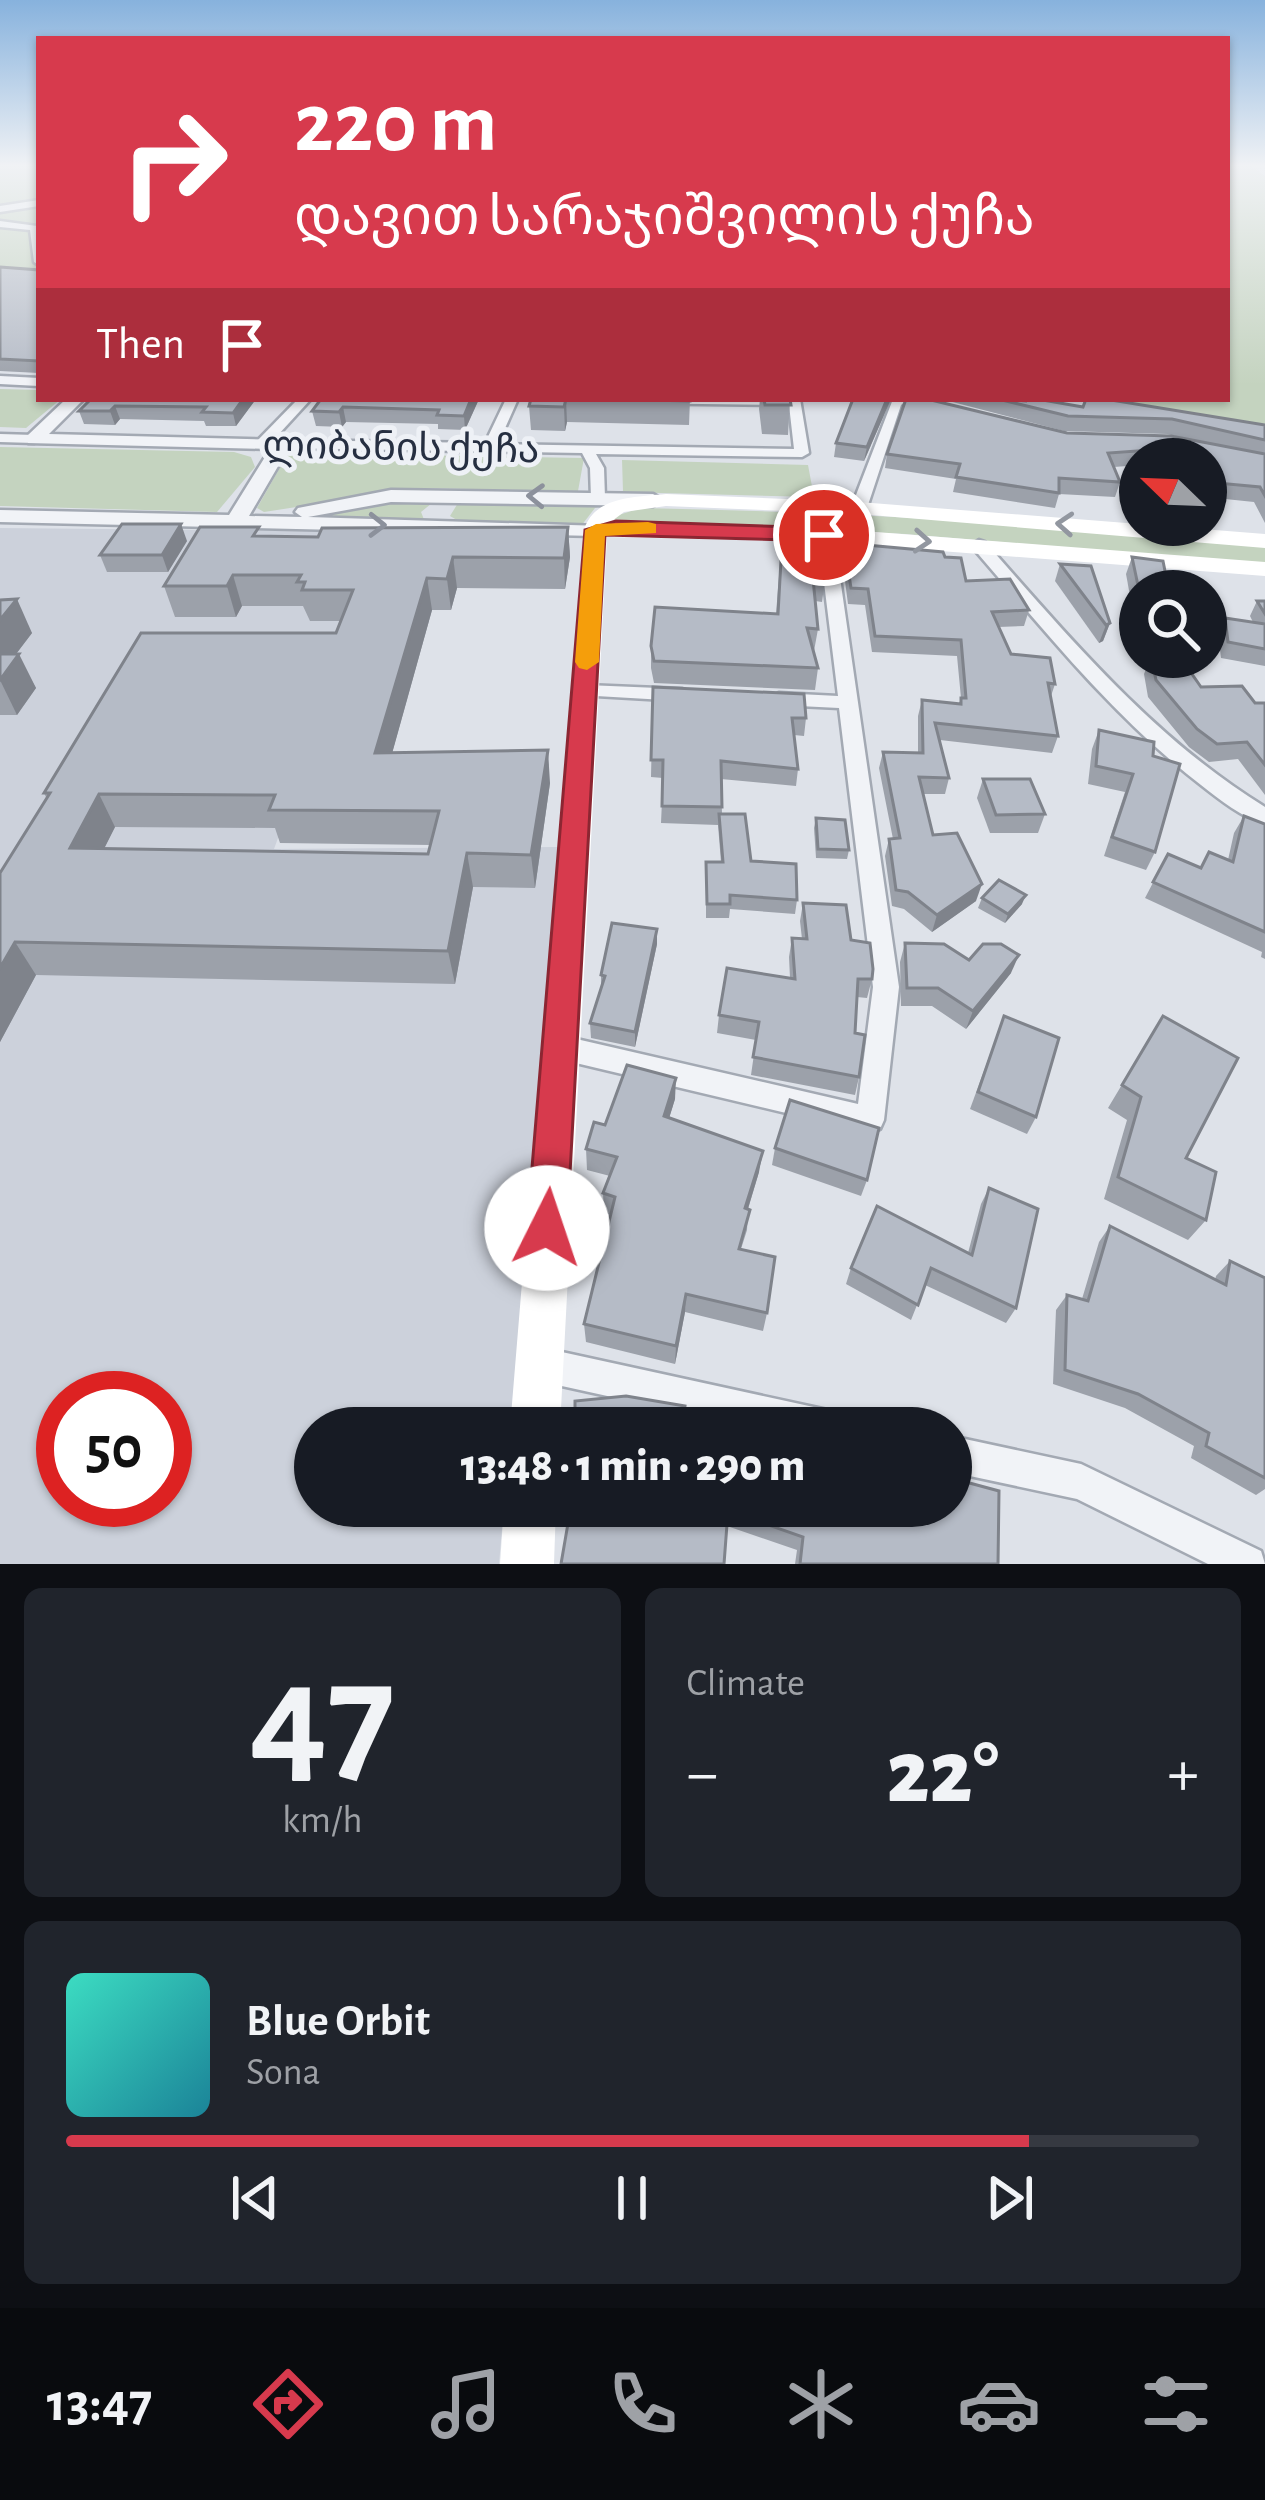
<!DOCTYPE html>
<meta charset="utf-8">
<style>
body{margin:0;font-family:"Alegreya Sans","Noto Sans Georgian",sans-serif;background:#20242c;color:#f1f3f6;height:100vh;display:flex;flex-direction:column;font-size:45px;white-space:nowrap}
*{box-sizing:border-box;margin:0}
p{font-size:39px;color:#9ea1a6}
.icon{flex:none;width:66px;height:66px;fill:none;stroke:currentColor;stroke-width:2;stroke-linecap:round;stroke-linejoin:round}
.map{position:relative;height:1564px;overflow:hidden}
.side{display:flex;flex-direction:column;gap:24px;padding:24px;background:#0d0f14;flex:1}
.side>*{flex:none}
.banner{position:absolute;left:36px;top:36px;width:1194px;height:366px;border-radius:0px;box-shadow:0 3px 9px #0004;background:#d73a4d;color:#fff;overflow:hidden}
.needle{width:78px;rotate:293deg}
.buttons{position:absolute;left:1119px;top:438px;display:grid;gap:24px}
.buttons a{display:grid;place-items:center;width:108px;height:108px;border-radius:50%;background:#171b24;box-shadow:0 3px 9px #0004;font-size:60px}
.speed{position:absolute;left:36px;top:1371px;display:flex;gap:24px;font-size:60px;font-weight:700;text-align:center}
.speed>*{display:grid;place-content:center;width:156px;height:156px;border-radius:50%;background:#171b24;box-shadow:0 3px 9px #0004;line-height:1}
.speed .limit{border:18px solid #d22;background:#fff;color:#111}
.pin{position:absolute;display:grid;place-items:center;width:102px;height:102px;color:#fff;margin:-51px;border:6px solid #fff;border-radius:50%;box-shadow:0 3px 12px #0007}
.me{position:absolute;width:132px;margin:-66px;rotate:4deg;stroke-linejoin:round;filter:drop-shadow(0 0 9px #0008)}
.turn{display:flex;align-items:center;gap:42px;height:252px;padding:0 60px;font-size:54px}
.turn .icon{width:156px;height:156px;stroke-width:2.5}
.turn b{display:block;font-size:84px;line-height:102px}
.then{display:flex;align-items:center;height:114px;padding:0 60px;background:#0003;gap:24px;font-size:45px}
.big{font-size:90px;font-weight:800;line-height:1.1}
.side .widget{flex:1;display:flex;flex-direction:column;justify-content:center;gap:18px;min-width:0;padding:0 42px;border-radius:18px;background:#20242c}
.side .dial{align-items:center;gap:0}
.dial b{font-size:156px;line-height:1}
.song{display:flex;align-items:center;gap:36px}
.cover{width:144px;height:144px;border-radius:18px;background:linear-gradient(135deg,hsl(170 70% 55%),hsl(190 70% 35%))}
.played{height:12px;border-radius:6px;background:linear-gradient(90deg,#d73a4d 85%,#363941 85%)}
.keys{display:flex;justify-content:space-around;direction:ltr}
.heat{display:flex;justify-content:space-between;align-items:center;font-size:66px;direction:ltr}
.side .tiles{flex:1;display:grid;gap:24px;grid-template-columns:1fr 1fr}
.widget:last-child{grid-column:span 2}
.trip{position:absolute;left:294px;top:1407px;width:678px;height:120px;border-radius:60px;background:#171b24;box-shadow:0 3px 9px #0004;font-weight:800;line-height:120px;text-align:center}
.dock{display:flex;height:192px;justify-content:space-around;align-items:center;background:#090b0e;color:#9ea1a6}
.dock .icon{width:84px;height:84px}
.dock .active{color:#d73a4d}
.dock b{font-size:54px;color:#f1f3f6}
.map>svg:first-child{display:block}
.built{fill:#ccd1db;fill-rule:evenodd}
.green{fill:#c4d3bf}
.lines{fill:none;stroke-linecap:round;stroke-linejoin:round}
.minor-casing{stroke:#a3a9b3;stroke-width:5}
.tertiary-casing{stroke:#a3a9b3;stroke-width:5}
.minor{fill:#f1f3f7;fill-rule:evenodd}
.tertiary{fill:#f1f3f7;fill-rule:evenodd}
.secondary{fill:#fff;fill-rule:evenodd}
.wall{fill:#9ca1aa;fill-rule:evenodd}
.shaded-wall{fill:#7f838b}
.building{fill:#b5bbc6;stroke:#7f838b;stroke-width:3;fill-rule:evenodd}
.oneway{stroke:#8c919c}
.oneway2{stroke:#9297a0}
.route{fill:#d73a4d;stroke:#8c2632;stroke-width:3}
.slow{fill:#f59e0b}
.labels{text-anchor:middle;stroke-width:10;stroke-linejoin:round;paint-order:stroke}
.far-street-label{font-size:39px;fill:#262f41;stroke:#eef1f6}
</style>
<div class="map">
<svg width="1265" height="1564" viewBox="0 0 1265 1564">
<rect width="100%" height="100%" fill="#dee2e9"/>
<path class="built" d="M0 528 428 532 359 617 274 849 560 847 511 1428H315V1506H504L499 1564H0ZM63 1398H165V1500H63Z"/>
<g class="green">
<polygon points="0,166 39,166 39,269 0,267"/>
<polygon points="1227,166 1251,166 1265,176 1265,434 1073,399 1227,399"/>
<polygon points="0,389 39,390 39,399 61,399 26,428 0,427"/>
<polygon points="0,447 234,452 251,457 255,467 217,512 0,506"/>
<polygon points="294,453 584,458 578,491 420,488 264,512 257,508 287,455"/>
<polygon points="622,460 808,465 814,497 623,492"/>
<polygon points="437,499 421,512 425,522 282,520 392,500"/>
<polygon points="610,502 595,508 581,526 462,523 450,516 458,503"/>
<path d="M641 508C850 512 1058 524 1265 547V564L905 534 606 519Z"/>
</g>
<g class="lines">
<defs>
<g id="minor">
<polygon points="39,200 39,206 0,212 0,206"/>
<polygon points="0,221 37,226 39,265 34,262 30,230 0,227"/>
<polygon points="0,376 39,378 39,386 0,384"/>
<polygon points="298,399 311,399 267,447 257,447 257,441"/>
<polygon points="506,399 518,399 498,444 794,449 789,405 619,403 613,399 800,399 809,453 802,457 596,454 604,468 605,498 598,502 591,498 590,468 582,453 282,448 275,444 282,440 485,443"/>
<polygon points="893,399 908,399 901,405 867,508 854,511 851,508"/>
<polygon points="0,434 34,435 41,439 34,443 0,442"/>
<path d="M979 540 985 542C1071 639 1153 738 1265 807V825C1242 817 1220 800 1201 785 1114 718 1045 631 973 548L971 545Z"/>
<polygon points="828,545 836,550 899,987 884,1120 880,1129 870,1133 559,1059 550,1055 546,1047 550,1039 559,1035 858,1104 873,987 839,708 779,705 769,699 779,693 838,696 820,550"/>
<polygon points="586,685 682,689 692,695 682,701 579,695 576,691"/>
<polygon points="539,1347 832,1411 844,1416 849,1428 753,1428 539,1381 527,1376 522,1364 527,1352"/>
<polygon points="951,1436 1081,1464 1261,1551 1265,1564 1208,1564 1077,1499 951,1472"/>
</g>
<polygon id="tertiary" points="66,399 84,399 49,434 288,440 291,444 249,516 302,517 295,512 298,508 391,490 653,494 663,500 653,506 391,502 308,517 602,526 605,530 595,536 0,522 0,510 229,515 270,449 28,443 28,435"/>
</defs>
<use href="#minor" class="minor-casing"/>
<use href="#tertiary" class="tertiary-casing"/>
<use href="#minor" class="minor"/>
<use href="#tertiary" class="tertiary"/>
<g class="secondary">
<path d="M666 494 859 502 1265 534V548L859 514 666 506 624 512 608 524 824 528 1265 562V576L824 542 607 537 560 1428H510L584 530C594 496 636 497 666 494Z"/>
<polygon points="504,1506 556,1506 554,1564 500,1564"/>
</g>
</g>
<g class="wall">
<polygon points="0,267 39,270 39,373 0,371"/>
<polygon points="91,399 256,399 236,426 206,426 204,421 120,419 115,425 84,424 79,411"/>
<polygon points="321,399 479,399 465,430 438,429 438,424 346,422 342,427 316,426 312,411"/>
<polygon points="531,399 690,399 689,425 567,422 565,431 531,430 529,406"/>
<polygon points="760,399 790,399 788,435 762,434 759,409"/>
<polygon points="891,399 864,461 834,457 836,443"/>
<polygon points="941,399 1018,399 1265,425 1265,523 1254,502 1206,497 1206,459 1140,459 1140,465 1114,467 1120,482 1115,497 1059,494 1055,508 953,492 956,479 885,468 887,454 1067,433 1211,444 1167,434 1064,431"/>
<polygon points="783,525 825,580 822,602 815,601 818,629 814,651 818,668 815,690 654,683 651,668 651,646 776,614"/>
<path d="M568 527 570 557 565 589 457 588 451 610H432L392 753 550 783 535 888 473 887 455 984 36 975 0 1042V873L47 799 44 793 336 633 341 621H310L303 606H242L236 617H175L164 586 261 536 318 537ZM115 827 275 828 280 843 431 845 428 854 104 848Z"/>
<polygon points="187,541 168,572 107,572 100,555"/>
<polygon points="844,543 945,557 966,581 1029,610 1024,626 998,627 1011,654 1055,684 1051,696 1058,736 1052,753 940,740 949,778 945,794 923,794 933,835 976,901 932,932 904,909 892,906 885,856 889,839 893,839 879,768 883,752 918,753 918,716 922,700 959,704 961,698 957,656 872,652 865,605 848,604 842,558"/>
<polygon points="1132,557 1140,591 1140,613 1133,612 1126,574"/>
<polygon points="1060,564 1110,623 1103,641 1099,643 1055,581"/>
<polygon points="0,600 32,633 16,654 36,688 17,715 0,715"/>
<polygon points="1257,601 1265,601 1265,666 1221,658 1218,633 1225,618 1253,622 1250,616"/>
<polygon points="1151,657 1201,687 1255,703 1265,703 1265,795 1238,759 1209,762 1189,747 1148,697 1144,674"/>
<polygon points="653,687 806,718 804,736 794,735 798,769 796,786 721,779 722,814 751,861 797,900 795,914 730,909 729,918 706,918 706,862 721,862 718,825 661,823 663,778 651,777"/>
<polygon points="1099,730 1153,756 1155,852 1146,870 1104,856 1125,792 1088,784 1092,749"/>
<polygon points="983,779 1045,814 1038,833 990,833 977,798"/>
<polygon points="1244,816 1265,824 1265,959 1261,957 1262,952 1145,898 1168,854 1200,867 1228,860 1234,833"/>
<polygon points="816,818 849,850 847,859 816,858 814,828"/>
<polygon points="982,898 1022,904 1005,923 978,908"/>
<polygon points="803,903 851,940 872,979 867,998 857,997 855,1033 859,1077 855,1095 751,1075 756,1040 717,1033 719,1015 790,978 789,957 792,938 802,939 800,921"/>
<polygon points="905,943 969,960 1011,973 966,1029 932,1006 901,1006 900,962"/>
<polygon points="657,944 635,1047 591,1038 590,1023 601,989 601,975"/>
<polygon points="1004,1016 1036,1117 1027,1134 970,1109"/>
<polygon points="1163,1016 1186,1158 1206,1220 1188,1240 1104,1199 1127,1120 1108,1108"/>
<polygon points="675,1099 669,1118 759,1172 748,1209 747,1230 741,1249 767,1313 763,1331 685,1312 675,1364 586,1342 584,1324 611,1215 604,1213 603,1193 610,1176 587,1170 586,1149 605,1125"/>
<polygon points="775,1148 867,1180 861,1196 772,1165"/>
<polygon points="989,1188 1016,1308 1006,1323 925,1285 911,1320 846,1284 851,1268 968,1253 981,1204"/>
<polygon points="1110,1226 1215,1280 1216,1276 1230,1261 1265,1278 1265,1489 1256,1495 1191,1458 1194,1446 1125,1408 1053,1384 1056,1310 1067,1295 1082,1299 1099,1242"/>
<polygon points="571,1506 951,1506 998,1564 795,1564 797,1550 727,1526"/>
</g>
<g class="shaded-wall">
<polygon points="243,399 256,399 236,426 233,413"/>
<polygon points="471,399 479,399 465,430 464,416"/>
<polygon points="566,399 567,422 565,431 564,407"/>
<polygon points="887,399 891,399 864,461 867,447"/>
<polygon points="115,406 120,419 115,425 110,411"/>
<polygon points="343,407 346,422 342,427 339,412"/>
<polygon points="181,524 187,541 168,572 162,555"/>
<polygon points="568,527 570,557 565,589 564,558"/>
<polygon points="453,557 457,588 451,610 447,579"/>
<polygon points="233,575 242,606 236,617 227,586"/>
<polygon points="427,578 432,610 383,786 375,753"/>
<polygon points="17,599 32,633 0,675 0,620"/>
<polygon points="1110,623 1103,641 1099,643 1106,625"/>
<polygon points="19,654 36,688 17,715 0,680"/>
<polygon points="548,750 550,783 535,888 531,855"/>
<polygon points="99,794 115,827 88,881 70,848"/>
<polygon points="467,853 473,887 455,984 448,951"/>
<polygon points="982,884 976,901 932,932 937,915"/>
<polygon points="1026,895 1022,904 1005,923 1008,914"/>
<polygon points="657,929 657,944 635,1047 635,1032"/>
<polygon points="15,942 36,975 0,1042 0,968"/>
<polygon points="1019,955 1011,973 966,1029 973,1011"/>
<polygon points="676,1078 675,1099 663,1138 664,1116"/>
<polygon points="763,1151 759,1172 742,1228 745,1208"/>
<polygon points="686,1294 685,1312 675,1364 676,1346"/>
</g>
<g class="building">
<polygon points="0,267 39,270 39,361 0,359"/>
<polygon points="91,399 243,399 233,413 202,412 206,407 115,406 110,411 79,411"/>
<polygon points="321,399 471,399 464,416 437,415 439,410 343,407 339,412 312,411"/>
<polygon points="531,399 566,399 564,407 529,406"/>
<polygon points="605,399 690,399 690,401"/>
<polygon points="764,399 790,399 791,405 765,405"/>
<polygon points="853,399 887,399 867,447 836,443"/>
<polygon points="906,399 927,399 1067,433 1171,436 1265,454 1265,496 1260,487 1206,482 1206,459 1177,459 1174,452 1165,449 1108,453 1120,482 1059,478 1059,493 956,477 960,464 887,454"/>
<polygon points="998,399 1026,401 1027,399 1037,399 1083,407 1086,399 1105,399 1265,425 1265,440 1172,419 1068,416"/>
<polygon points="122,524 181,524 162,555 100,555"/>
<polygon points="783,525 813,526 814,535 819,536 825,580 813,579 818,629 807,628 818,668 654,661 651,646 655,607 778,614"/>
<path d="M200 527H259L253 536 318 537 322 528 568 527 564 558 453 557 447 579 427 578 375 753 548 750 531 855 467 853 448 951 15 942 0 968V873L50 793H44L141 633H336L353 590H302L305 582H297L301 575H233L227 586H164ZM99 794 275 795 269 810 439 811 428 854 70 848Z"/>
<polygon points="844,543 943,552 945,557 961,558 966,581 1010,579 1029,610 992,612 1011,654 1050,658 1055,684 1048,683 1058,736 935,723 949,778 919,777 933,835 957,833 982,884 937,915 908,892 896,890 889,839 900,838 883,752 923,753 922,700 961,704 961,698 966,698 961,640 875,636 868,589 851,588"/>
<polygon points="1132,557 1163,561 1169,591 1140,591 1140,595"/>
<polygon points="1060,564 1091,566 1110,623 1106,625"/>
<polygon points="17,599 0,620 0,600"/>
<polygon points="1257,601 1265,601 1265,614"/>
<polygon points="1225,618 1265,624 1265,649 1228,642"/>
<polygon points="0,654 19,654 0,680"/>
<polygon points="1151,657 1180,657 1201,687 1242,686 1255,703 1265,703 1265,765 1247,742 1217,744 1197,729 1156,680"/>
<polygon points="653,687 804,694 806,718 792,718 798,769 721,761 722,807 662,806 663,760 651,760"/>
<polygon points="1099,730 1154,742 1153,756 1180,764 1155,852 1112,837 1133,774 1096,766"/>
<polygon points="983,779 1030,779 1045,814 996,815"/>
<polygon points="719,814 745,814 751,861 796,864 797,900 730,895 730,904 707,904 706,862 723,862"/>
<polygon points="1244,816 1265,824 1265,932 1153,882 1168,854 1201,868 1209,852 1233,862"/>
<polygon points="816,818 845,820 849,850 818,849"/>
<polygon points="999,880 1026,895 1008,914 982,898"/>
<polygon points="803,903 846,905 851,940 870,943 873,969 872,979 858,979 855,1033 865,1035 859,1077 753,1057 759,1022 719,1015 727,968 795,979 792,938 807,939"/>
<polygon points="612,923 657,929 635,1032 590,1023 605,976 601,975"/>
<polygon points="905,943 944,944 969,960 983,944 1001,944 1019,955 973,1011 938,988 907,988"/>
<polygon points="1004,1016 1059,1038 1036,1117 978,1092"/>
<polygon points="1163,1016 1238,1058 1186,1158 1216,1172 1206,1220 1118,1177 1141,1097 1122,1085"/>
<polygon points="627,1065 676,1078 664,1116 763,1151 745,1208 750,1210 739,1249 775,1257 767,1313 686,1294 676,1346 584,1324 615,1197 603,1193 617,1157 586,1149 594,1122 605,1125"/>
<polygon points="790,1100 879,1128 867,1180 775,1148"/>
<polygon points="989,1188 1038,1209 1016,1308 931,1268 918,1305 851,1268 877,1206 972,1255"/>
<polygon points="1110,1226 1226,1285 1230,1261 1265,1278 1265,1478 1206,1446 1209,1433 1138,1394 1065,1370 1067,1295 1088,1301"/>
<polygon points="626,1396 685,1406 682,1426 688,1428 575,1428 575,1401"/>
<polygon points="750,1415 765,1416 804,1428 748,1428"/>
<polygon points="951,1478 999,1491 998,1564 800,1564 803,1537 728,1511 724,1564 561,1564 571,1506 951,1506"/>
</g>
<defs><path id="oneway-chevron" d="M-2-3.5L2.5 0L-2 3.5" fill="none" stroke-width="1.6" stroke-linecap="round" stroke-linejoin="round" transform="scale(3)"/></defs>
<g class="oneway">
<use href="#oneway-chevron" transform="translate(536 496) rotate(-178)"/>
<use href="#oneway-chevron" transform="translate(377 525) rotate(1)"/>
</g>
<g class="oneway2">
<use href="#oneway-chevron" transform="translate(1065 524) rotate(-176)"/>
<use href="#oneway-chevron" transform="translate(922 541) rotate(4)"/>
</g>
<linearGradient id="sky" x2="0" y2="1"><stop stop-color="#87b2dd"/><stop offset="0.43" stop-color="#f0f2f5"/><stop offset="1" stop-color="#f0f2f5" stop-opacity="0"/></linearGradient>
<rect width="1265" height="385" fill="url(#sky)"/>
<polygon class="route" points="616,521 824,528 835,535 824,541 605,535 567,1228 561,1242 547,1248 533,1242 527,1228 585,530"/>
<polygon class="slow" points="648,522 656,524 656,533 605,536 599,662 587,670 579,668 575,662 585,530 596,524"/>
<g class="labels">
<g class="far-street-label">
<text transform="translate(401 446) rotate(1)" y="14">ლიბანის ქუჩა</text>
</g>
</g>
</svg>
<div class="buttons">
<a><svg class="needle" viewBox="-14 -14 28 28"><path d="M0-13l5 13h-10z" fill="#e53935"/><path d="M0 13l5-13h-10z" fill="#9ea1a6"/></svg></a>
<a><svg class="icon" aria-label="search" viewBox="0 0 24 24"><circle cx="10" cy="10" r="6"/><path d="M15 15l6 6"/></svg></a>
</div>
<div class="speed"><div class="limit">50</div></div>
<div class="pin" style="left:824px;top:535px;background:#d93025"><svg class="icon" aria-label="arrive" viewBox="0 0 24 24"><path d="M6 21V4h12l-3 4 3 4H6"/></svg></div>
<svg class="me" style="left:547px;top:1228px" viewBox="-20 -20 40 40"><circle r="19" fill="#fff"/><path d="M0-13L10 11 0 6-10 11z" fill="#d73a4d"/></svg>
<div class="trip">13:48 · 1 min · 290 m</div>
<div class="banner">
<div class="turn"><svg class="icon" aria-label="right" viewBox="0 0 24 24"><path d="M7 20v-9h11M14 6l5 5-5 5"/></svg><div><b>220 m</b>დავით სარაჯიშვილის ქუჩა</div></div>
<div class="then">Then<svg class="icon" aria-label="arrive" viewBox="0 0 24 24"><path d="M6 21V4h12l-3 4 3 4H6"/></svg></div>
</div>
</div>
<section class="side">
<div class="tiles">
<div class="widget dial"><b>47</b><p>km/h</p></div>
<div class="widget"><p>Climate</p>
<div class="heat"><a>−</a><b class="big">22°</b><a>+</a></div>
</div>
<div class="widget">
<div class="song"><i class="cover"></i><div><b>Blue Orbit</b><p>Sona</p></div></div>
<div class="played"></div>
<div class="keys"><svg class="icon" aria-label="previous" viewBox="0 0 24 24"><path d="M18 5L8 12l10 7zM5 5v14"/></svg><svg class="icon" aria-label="pause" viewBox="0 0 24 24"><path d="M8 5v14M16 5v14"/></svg><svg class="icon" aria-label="next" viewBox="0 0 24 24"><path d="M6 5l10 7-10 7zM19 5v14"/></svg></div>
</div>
</div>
</section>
<nav class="dock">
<b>13:47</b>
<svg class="icon active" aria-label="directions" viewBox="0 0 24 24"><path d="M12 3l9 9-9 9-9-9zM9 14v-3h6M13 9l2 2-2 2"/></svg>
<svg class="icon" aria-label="music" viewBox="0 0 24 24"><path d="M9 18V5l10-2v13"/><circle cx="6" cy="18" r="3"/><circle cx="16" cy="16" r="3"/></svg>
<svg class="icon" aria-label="phone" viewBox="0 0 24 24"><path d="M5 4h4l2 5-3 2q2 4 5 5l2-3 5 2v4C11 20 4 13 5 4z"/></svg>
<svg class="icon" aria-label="climate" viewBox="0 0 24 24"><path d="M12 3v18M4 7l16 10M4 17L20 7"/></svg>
<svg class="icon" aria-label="car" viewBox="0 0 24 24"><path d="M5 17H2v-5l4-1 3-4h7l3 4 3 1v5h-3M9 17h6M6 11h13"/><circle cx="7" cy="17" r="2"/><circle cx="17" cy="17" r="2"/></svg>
<svg class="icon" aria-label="filters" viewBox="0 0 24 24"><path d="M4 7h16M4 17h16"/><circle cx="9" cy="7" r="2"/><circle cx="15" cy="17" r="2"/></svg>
</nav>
